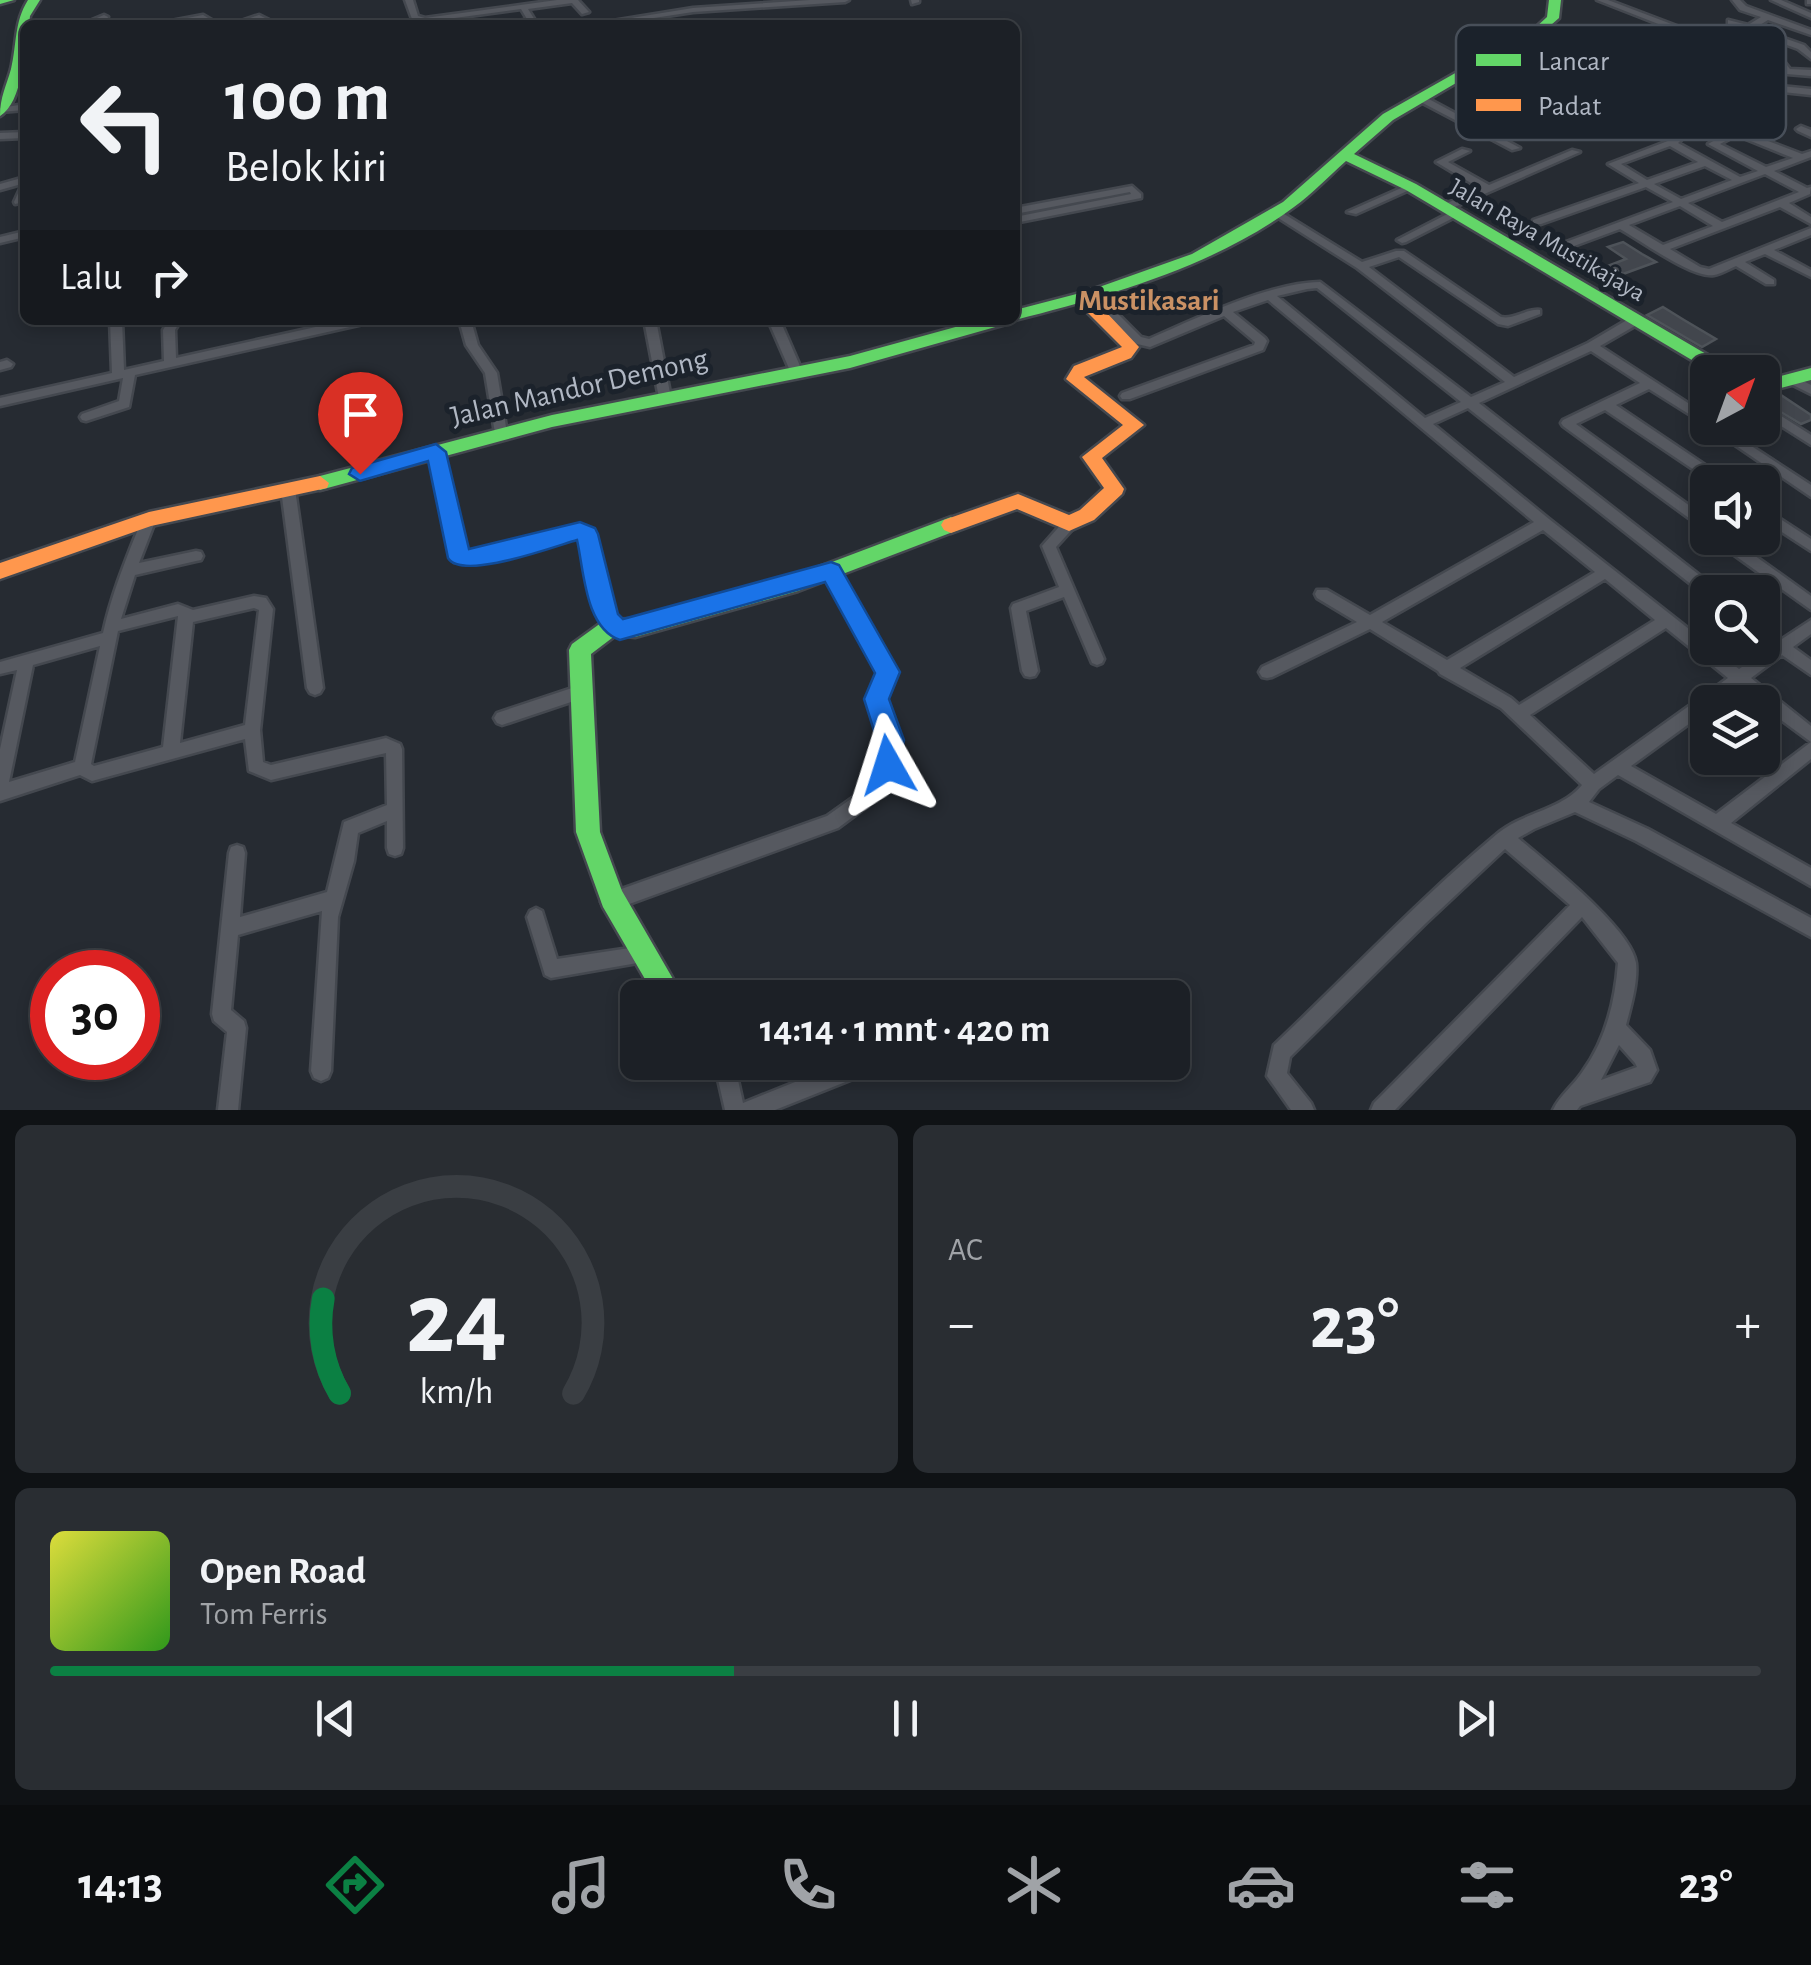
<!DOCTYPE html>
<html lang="id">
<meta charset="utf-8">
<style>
body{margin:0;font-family:"Alegreya Sans",sans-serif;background:#292d32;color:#f1f3f6;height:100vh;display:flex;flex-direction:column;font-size:38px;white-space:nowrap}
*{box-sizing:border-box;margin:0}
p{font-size:32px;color:#a0a3a7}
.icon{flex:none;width:55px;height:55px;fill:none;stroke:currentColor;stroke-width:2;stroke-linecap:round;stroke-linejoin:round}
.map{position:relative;height:1110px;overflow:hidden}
.drawer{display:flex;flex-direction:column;gap:15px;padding:15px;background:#0f1215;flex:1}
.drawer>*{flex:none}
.guide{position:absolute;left:20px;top:20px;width:1000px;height:305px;border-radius:15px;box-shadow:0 5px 15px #0003,0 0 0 2px #3a3e43;background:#1c2026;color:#f1f3f6;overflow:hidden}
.needle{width:65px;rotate:41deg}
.controls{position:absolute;left:1690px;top:355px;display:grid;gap:20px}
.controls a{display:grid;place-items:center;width:90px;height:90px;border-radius:15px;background:#1c2026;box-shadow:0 5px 15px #0003,0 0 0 2px #3a3e43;font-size:50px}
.speed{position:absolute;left:30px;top:950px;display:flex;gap:20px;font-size:50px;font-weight:700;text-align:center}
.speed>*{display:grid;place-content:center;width:130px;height:130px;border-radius:50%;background:#1c2026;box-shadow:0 5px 15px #0003,0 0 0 2px #3a3e43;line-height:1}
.speed .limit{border:15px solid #d22;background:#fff;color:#111}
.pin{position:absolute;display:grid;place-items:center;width:85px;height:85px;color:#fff;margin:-102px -42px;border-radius:50% 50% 50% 0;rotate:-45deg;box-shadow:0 0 10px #0007}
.pin .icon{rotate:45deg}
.me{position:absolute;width:110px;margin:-55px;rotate:354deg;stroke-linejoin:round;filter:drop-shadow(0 0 8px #0008)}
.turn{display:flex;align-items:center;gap:35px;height:210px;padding:0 40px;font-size:45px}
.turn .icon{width:130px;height:130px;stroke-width:2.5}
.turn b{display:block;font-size:70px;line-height:85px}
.then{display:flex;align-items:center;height:95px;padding:0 40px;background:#0003;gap:20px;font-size:38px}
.big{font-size:75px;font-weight:700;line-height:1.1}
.drawer .widget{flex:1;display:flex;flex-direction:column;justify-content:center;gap:15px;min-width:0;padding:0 35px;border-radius:15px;background:#292d32}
.drawer .dial{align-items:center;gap:0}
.dial svg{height:260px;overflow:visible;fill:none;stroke:#3a3e43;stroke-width:7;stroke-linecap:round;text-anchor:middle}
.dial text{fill:#f1f3f6;stroke:none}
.song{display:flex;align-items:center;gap:30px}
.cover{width:120px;height:120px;border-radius:15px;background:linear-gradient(135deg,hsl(60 70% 55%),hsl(110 70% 35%))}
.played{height:10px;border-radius:5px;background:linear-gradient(90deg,#0b8043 40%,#3a3e43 40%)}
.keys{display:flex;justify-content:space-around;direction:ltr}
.heat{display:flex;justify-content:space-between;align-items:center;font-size:55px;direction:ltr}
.drawer .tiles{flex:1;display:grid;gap:15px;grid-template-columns:1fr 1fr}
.widget:last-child{grid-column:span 2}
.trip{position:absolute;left:620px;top:980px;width:570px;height:100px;border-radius:15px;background:#1c2026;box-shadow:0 5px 15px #0003,0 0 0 2px #3a3e43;font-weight:700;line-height:100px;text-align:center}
.tab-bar{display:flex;height:160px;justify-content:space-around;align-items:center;background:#0b0d0f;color:#a0a3a7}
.tab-bar .icon{width:70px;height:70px}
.tab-bar .active{color:#0b8043}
.tab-bar b{font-size:45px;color:#f1f3f6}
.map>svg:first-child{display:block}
.building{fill:#42464d;stroke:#4e5359;stroke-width:2.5}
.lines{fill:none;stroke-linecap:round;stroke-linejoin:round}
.street-casing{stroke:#44484f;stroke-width:5}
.fast-casing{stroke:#44484f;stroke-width:5}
.slow-casing{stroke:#44484f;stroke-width:5}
.street{fill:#565960;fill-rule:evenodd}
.fast{fill:#63d668;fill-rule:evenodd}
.slow{fill:#ff974d;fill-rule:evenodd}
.route{fill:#1a73e8;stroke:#114b97;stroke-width:2.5}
.labels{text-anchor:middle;stroke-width:10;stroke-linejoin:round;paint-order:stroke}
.far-street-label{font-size:25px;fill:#b0b7c3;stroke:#1b222b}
.far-quarter-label{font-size:30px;font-weight:bold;fill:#ca9164;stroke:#1b222b}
.street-label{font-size:30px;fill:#b0b7c3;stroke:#1b222b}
.key{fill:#1b222b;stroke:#484f59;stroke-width:2.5}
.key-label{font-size:28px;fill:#b0b7c3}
</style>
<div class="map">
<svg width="1811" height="1110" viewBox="0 0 1811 1110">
<rect width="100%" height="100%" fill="#262b32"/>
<g class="building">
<polygon points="1623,242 1642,254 1656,262 1623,274 1610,265 1626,259 1608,247"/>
<polygon points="1663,307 1684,320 1716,339 1702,347 1647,315"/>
<polygon points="1778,393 1811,415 1811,420 1801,424 1762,401 1762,397"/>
</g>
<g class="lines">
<defs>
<g id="street">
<polygon points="405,0 413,0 418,16 425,18 557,0 578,0 589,12 582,14 572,3 528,9 538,25 506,25 527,19 521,9 425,22 412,19"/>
<polygon points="810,0 849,0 845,2 693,12 608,25 588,25 693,8"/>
<polygon points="911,0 919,0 919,2 912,4"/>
<polygon points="1597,0 1608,0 1711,39 1730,38 1730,35 1742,29 1728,24 1728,20 1748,25 1761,17 1740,10 1732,0 1740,0 1746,6 1811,30 1811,35 1768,20 1755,28 1804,45 1811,52 1811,59 1798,49 1749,31 1739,37 1775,50 1790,69 1811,70 1811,76 1702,67 1670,80 1619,67 1535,30 1542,28 1625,63 1669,74 1701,61 1780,68 1769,54 1740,42 1707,43"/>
<polygon points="1771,0 1781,0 1811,13 1811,18"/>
<rect x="1807" y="0" width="4" height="4"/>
<polygon points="104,15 108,17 107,19 91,25 80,25"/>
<polygon points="203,15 220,25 210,25 202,20 169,25 150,25"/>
<polygon points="259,15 279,25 269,25 258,20 241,25 229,25"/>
<path d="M1496 51C1506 52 1516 61 1526 61 1534 62 1542 58 1550 59 1576 62 1603 77 1622 93L1615 95C1590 79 1564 62 1534 65L1608 98 1601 100 1496 55Z"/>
<polygon points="1722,80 1811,89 1811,95 1719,85 1719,81"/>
<polygon points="1419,97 1425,97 1520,148 1512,150 1419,101"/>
<polygon points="25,104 25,110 0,112 0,108"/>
<path d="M1658 115 1679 128 1684 137 1678 143 1740 177 1758 171 1708 144 1733 130H1739L1802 154 1811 151V157L1774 171 1807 188 1811 187 1810 194 1789 203 1811 217V224L1780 207 1670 249 1700 267 1709 269 1811 228V235L1774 250 1811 270V277L1765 254 1745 262 1774 280V284H1766L1736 266C1729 269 1721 274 1714 275 1693 279 1640 240 1620 229L1574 246H1566V242L1673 202 1646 187 1541 224H1533V220L1639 183 1608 164 1673 139 1674 137 1672 131 1654 118ZM1736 135 1793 158 1766 167 1720 144ZM1670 146 1698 162 1647 180 1621 164ZM1705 166 1732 180 1681 199 1654 184ZM1765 174 1799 192 1722 222 1688 203ZM1680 206 1713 226 1663 245 1629 225Z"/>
<polygon points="1801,126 1811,130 1811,137 1798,131 1796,129"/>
<polygon points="25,132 25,138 0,139 0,133"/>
<polygon points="1462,149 1470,151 1448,162 1489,185 1572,150 1580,152 1450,209 1442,209 1442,205 1481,189 1436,162"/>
<polygon points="25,177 25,183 0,190 0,184"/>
<polygon points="1408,185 1416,187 1356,214 1347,212"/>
<polygon points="25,186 24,202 15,204 14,202 20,189"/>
<polygon points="1132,186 1141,194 1141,198 1015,223 1015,217 1131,194 1130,192 1015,214 1015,208"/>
<path d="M1276 209 1362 262 1396 251H1404L1501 317C1515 320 1527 308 1540 310V314L1508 326 1498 324 1399 257 1369 267 1514 377 1588 343 1632 317H1640V323L1600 346 1708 416V426L1649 389 1616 405 1726 479 1727 482H1712L1605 410 1576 424 1708 519V532L1563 426 1561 423 1563 420 1640 383 1591 351 1479 403 1716 588 1718 592H1708L1706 596 1468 408 1433 424 1549 519 1708 644V648H1712L1739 669 1771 647 1762 641V626L1782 639 1811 620V634L1793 647 1811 660V675L1782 655 1751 678 1811 726V759L1731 823 1811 868V886L1618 775 1599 789 1589 802 1648 829 1811 918V937L1636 841 1575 812 1534 829 1518 838C1545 861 1632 929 1636 963 1638 982 1631 1006 1626 1025L1650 1050 1657 1070 1650 1082 1580 1106 1577 1110H1553C1560 1095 1574 1085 1583 1071 1606 1039 1615 1002 1618 963L1582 917 1395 1110H1371L1374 1103 1570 905 1505 849 1426 923 1290 1057 1287 1073 1311 1103 1314 1110H1291L1267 1076 1274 1045C1348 975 1419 899 1497 834 1523 812 1560 811 1582 785L1501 708 1440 674 1438 671 1370 629 1272 677 1267 678 1262 677 1259 672 1262 667 1357 622 1317 598 1315 594 1317 590H1327L1370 615 1534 522 1268 300 1233 312 1265 338 1267 341 1263 350 1130 399H1122L1120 396 1122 393 1254 345 1255 342 1224 316 1150 347 1133 343 1089 297V293H1097L1141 337 1149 339C1197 318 1268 283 1320 282L1471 397 1505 382 1357 268 1272 214V210ZM1317 288 1461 402 1425 418 1277 296 1307 289ZM1543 530 1595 572 1447 660 1382 622ZM1605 579 1655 620 1519 705 1511 698 1460 668ZM1666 628 1728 678 1594 774 1530 715ZM1739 687 1759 702H1762V706L1811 742 1716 814 1631 766 1708 710V702H1717ZM1619 1045 1635 1063 1637 1067 1601 1080Z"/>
<polygon points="1455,210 1460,213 1459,215 1406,242 1402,243 1397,240"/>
<polygon points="25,231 25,237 0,243 0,237"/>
<polygon points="110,320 122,320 124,370 164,361 163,330 169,320 181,320 175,330 176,358 347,320 369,320 363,324 135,375 129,407 86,421 82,420 80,417 82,414 119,401 123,378 0,406 0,398 112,373"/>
<polygon points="459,320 471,320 478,345 497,373 507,433 505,436 501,437 495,433 485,373 466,345"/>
<polygon points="644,320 656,320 671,398 665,402 659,398"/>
<polygon points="674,320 690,320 684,324 675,324"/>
<polygon points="768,320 780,320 803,373 801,376 797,377 791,373"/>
<polygon points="7,360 13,364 11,367 0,370 0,362"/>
<polygon points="1795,377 1811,385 1811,394 1791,384 1789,381"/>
<polygon points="1762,404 1811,435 1811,445 1762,414"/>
<polygon points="1710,428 1724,428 1811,485 1811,497"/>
<path d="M436 447 442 452 465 553H479L580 526 585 527 597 540 614 617 619 626 617 630C614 631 612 632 609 631 596 626 587 557 584 542L578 537 479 563 454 562 430 452Z"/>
<polygon points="288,484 295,489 323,688 320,693 315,695 310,693 307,688 281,489"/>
<polygon points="1762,507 1811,539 1811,551 1762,519"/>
<path d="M149 514 156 519 139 563 196 551 201 552 203 556 201 560 196 561 135 575 121 619 178 604 193 610 254 596 266 598 273 609 260 730 263 762 271 765 386 738 400 744 402 749 403 848 401 854 395 856 389 854 387 848V821L358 833 354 861 338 917 331 1071 328 1078 321 1081 314 1078 311 1071 322 911 238 935 231 1010 244 1021 246 1028 238 1110H218L227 1032 214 1021 212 1014 229 853 231 847 237 845 243 847 245 853 240 917 327 892 344 822 387 805 386 753 271 780 249 771 245 739 92 781 80 775 0 801V749L17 670 0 674V662L103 633C112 592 127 557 142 519ZM254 608 259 610 245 725 180 743 193 622ZM178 616 163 747 94 766 91 764 118 631ZM100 646 75 762 9 782 33 665Z"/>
<polygon points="1070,519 1077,524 1056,547 1104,659 1102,663 1097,665 1092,663 1064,597 1026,611 1038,671 1035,676 1030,677 1025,676 1022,671 1011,608 1013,604 1059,587 1042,546 1065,520"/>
<polygon points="1714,538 1730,538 1811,596 1811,610 1716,542"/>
<polygon points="831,565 836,567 896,672 884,699 895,741 896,757 891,777 884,790 873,802 838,828 610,911 604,908 601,902 604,896 610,893 827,816 862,791 873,779 880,757 879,741 868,699 880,672 824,571 826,567"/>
<polygon points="581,685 586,687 589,692 586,697 502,725 497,723 494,718 497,713"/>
<polygon points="536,908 542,911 557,959 643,946 649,949 652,955 649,961 551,978 545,975 527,917 530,911"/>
<polygon points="714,1062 734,1062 743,1103 845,1062 880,1062 878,1069 775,1110 725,1110"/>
</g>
<g id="fast">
<polygon points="0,0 14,0 0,4"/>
<path d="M28 0H40L30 16 29 25H25C25 50 23 102 0 116 0 97 6 87 11 69 17 44 14 22 28 0Z"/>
<path d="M1549 0H1561L1559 18 1543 32 1393 120 1354 154 1416 184 1730 368 1732 372H1712L1406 190 1346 161C1329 176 1312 194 1294 207 1215 266 1109 296 1015 320H1014L1015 310 1088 291 1192 254 1283 202 1383 114 1535 28 1547 17Z"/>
<polygon points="981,320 1008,320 1006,324 850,368 552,427 320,490 311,483 320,476 552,415 850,356"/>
<polygon points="1811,368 1811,380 1762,393 1762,381"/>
<polygon points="951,517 961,525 958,530 798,591 635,637 616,635 591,654 600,832 622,891 684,998 656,998 603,907 576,832 569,650 572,644 605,620 635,619 795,576"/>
</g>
<g id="slow">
<polygon points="1083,293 1089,294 1139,347 1131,358 1084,377 1144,425 1102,458 1124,489 1122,494 1094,520 1069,531 1017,509 951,533 944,530 941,525 944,520 1018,494 1069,515 1080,510 1104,488 1082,457 1123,425 1066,379 1074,366 1122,347 1077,302 1077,294"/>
<polygon points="320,476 329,483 327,488 151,526 0,579 0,563 149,512"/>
</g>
</defs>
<use href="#street" class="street-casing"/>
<use href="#fast" class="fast-casing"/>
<use href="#slow" class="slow-casing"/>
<use href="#street" class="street"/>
<use href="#fast" class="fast"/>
<use href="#slow" class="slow"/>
</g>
<path class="route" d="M436 444 446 452 469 549 580 522 595 528 598 534 618 614 623 619 831 562 839 565 900 672 889 699 904 740 897 774 888 777 878 774 874 765 877 740 864 699 875 673 825 582 620 640C585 628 584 571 577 540 553 547 462 581 448 558L428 461 360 481 349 474 352 468Z"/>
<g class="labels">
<g class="far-street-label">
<text transform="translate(1548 239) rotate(30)" y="9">Jalan Raya Mustikajaya</text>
</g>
<g class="far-quarter-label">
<text x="1149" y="310">Mustikasari</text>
</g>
<g class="street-label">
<text transform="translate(579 387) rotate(-13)" y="10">Jalan Mandor Demong</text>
</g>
</g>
<rect x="1456" y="25" width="330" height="115" rx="15" class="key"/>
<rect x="1476" y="54" width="45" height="12" fill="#63d668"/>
<rect x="1476" y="99" width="45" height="12" fill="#ff974d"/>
<g class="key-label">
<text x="1538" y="70">Lancar</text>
<text x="1538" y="115">Padat</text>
</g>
</svg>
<div class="controls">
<a><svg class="needle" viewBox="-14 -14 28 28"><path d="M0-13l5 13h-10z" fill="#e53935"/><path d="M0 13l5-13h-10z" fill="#a0a3a7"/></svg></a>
<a><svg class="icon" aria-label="sound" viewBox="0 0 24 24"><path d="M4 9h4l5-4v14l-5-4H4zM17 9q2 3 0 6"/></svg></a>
<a><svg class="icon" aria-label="search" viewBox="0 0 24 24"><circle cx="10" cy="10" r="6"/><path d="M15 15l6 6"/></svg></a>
<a><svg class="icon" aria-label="layers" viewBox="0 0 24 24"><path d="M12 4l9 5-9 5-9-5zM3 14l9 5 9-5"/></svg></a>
</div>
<div class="speed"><div class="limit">30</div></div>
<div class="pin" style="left:360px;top:474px;background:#d93025"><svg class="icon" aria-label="arrive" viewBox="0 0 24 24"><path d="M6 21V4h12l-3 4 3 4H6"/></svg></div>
<svg class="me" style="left:888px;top:765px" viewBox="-20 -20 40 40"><path d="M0-17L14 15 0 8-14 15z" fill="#1a73e8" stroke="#fff" stroke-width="4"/></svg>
<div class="trip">14:14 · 1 mnt · 420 m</div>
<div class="guide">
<div class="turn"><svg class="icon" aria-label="left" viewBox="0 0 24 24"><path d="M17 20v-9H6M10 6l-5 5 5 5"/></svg><div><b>100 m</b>Belok kiri</div></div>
<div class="then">Lalu<svg class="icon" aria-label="right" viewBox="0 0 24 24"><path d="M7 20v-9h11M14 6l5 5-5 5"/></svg></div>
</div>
</div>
<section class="drawer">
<div class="tiles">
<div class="widget dial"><svg viewBox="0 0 100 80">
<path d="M14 69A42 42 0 1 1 86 69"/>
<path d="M14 69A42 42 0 0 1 9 40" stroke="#0b8043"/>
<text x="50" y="56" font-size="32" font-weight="700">24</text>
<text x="50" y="72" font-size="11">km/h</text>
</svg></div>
<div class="widget"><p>AC</p>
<div class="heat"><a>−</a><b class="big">23°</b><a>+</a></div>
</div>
<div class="widget">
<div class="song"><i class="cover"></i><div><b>Open Road</b><p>Tom Ferris</p></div></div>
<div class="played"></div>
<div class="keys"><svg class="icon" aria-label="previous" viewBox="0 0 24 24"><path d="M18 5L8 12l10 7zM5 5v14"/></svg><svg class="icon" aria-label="pause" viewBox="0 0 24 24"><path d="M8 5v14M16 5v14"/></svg><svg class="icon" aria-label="next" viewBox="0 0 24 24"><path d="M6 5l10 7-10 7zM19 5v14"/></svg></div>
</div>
</div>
</section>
<nav class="tab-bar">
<b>14:13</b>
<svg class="icon active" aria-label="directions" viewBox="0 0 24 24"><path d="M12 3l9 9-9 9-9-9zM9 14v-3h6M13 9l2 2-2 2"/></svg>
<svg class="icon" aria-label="music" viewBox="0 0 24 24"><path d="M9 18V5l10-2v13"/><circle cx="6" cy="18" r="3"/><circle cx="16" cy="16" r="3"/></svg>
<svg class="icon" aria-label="phone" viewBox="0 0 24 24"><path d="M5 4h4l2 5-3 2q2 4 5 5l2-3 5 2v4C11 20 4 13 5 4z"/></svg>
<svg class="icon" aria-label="climate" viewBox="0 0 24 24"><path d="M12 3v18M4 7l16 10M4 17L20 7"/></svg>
<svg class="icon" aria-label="car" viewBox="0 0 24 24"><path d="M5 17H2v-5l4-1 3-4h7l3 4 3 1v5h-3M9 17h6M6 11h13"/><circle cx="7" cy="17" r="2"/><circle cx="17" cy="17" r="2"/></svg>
<svg class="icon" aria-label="filters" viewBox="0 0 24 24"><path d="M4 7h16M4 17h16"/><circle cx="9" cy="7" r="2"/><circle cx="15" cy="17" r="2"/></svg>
<b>23°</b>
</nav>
